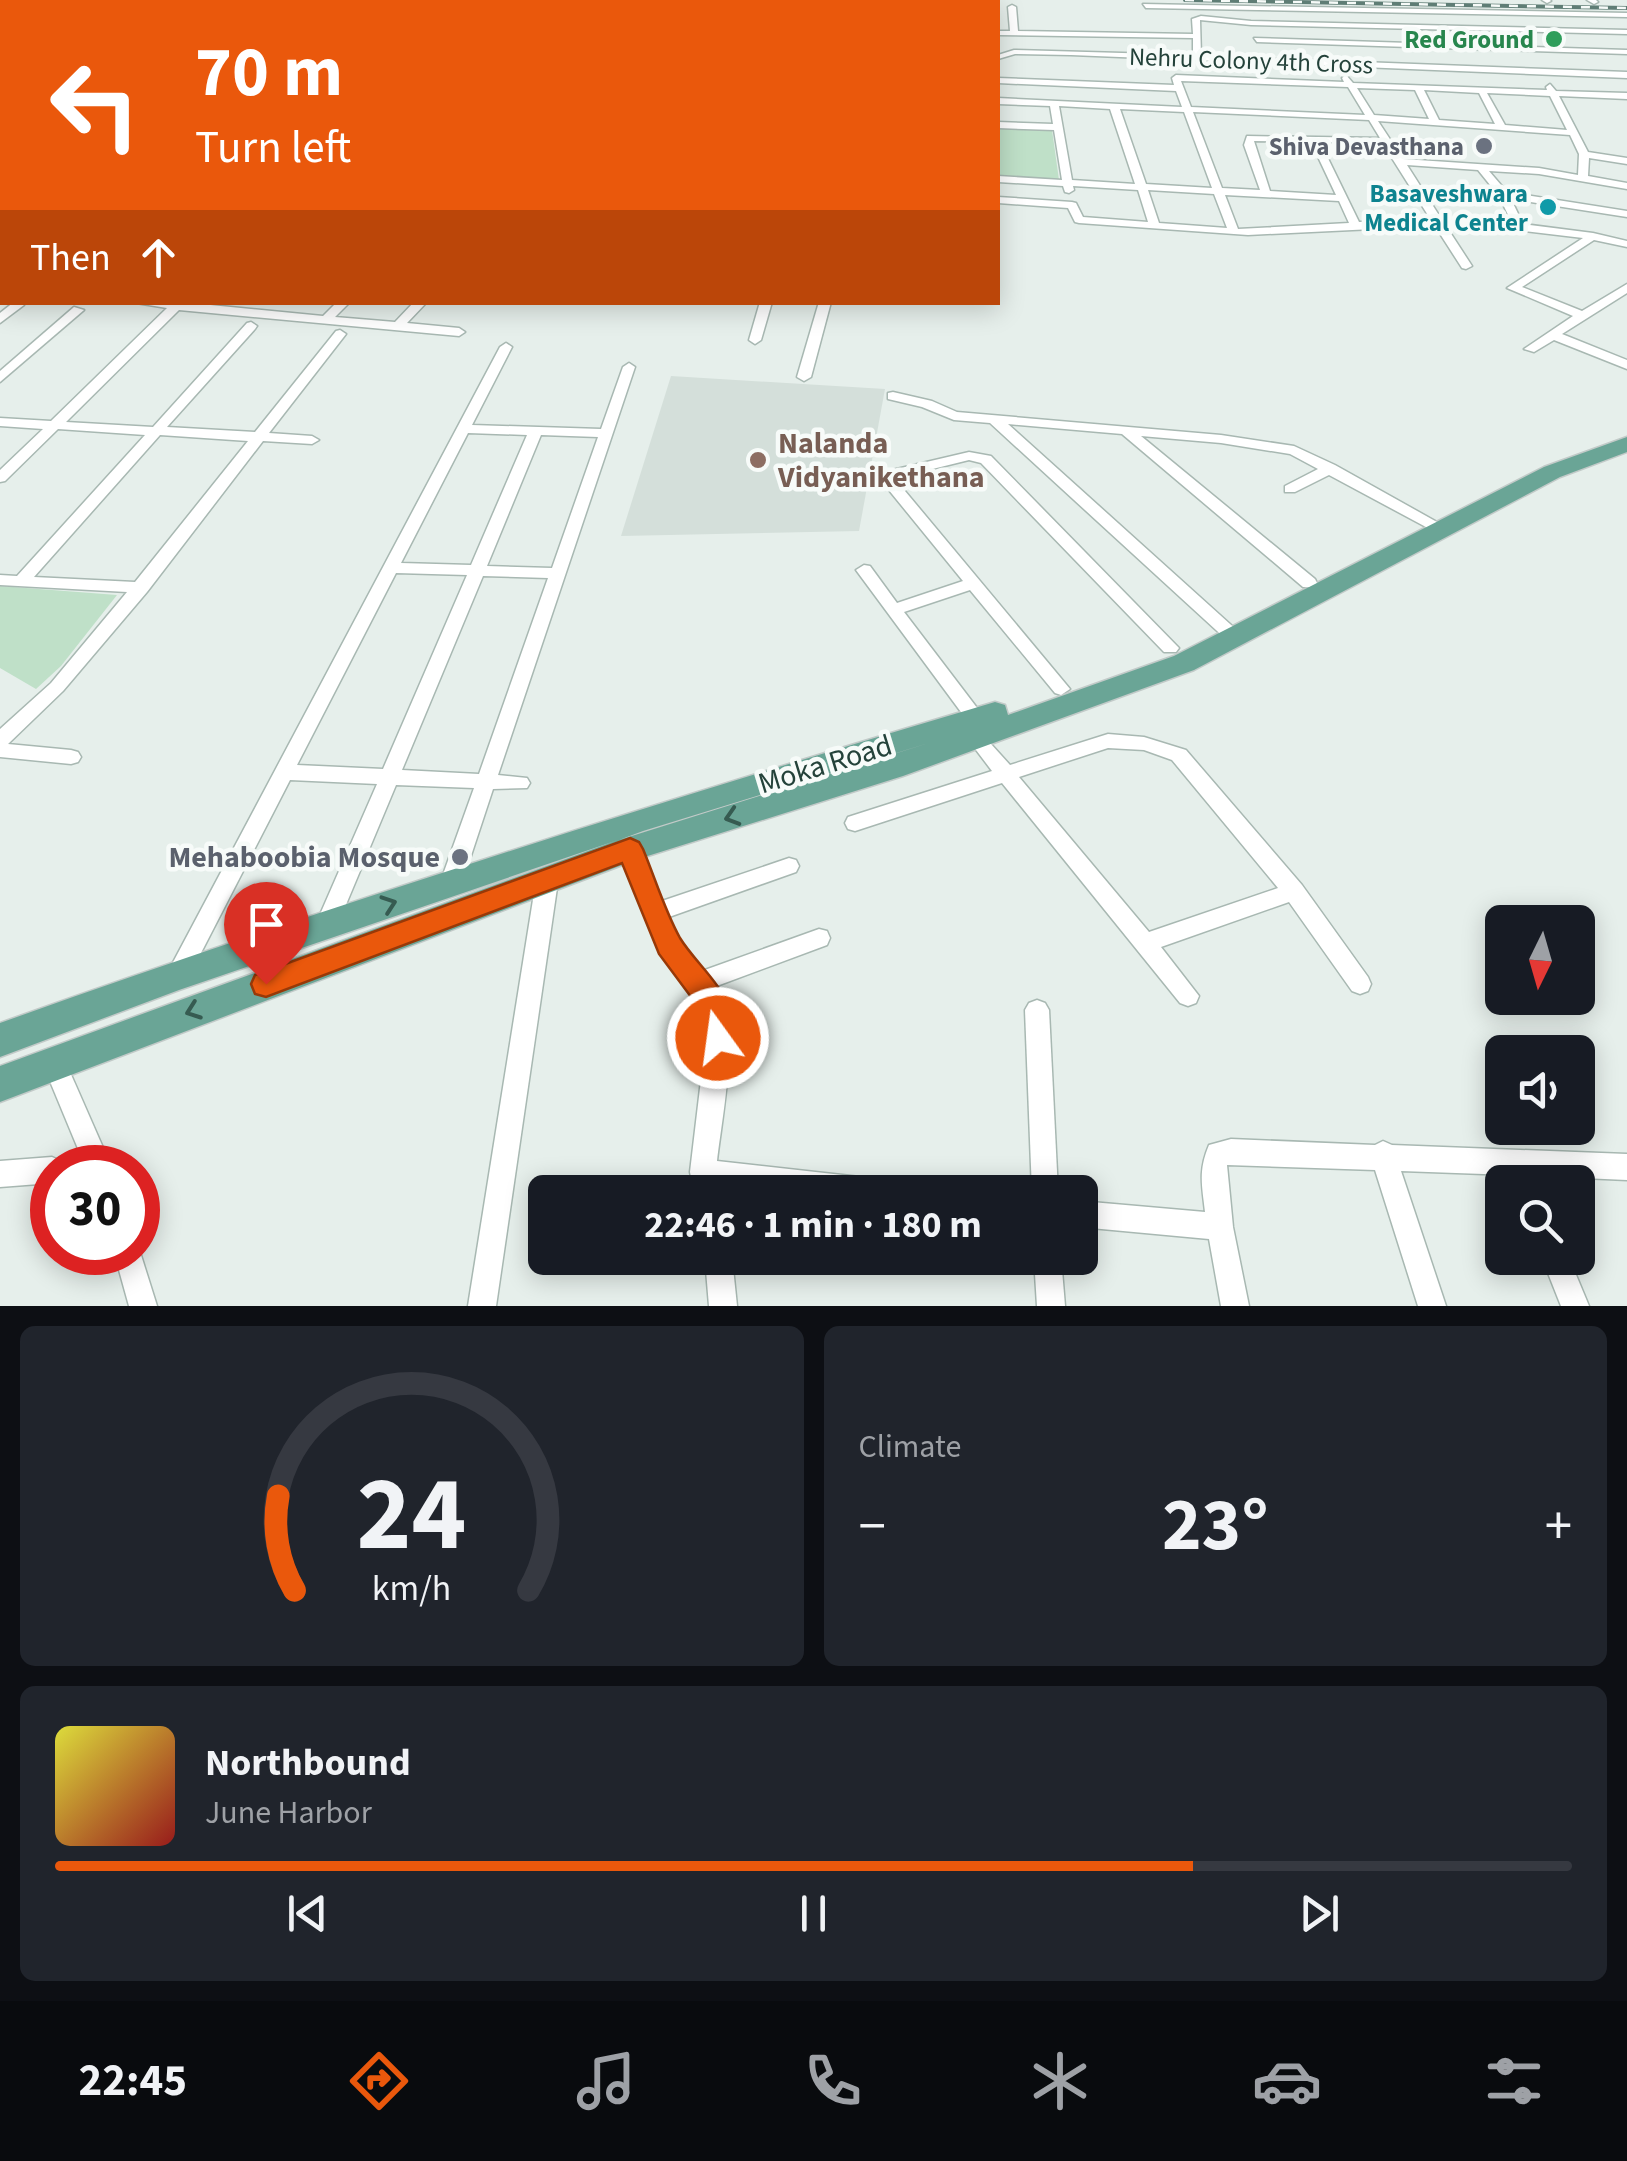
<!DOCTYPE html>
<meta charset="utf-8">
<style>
body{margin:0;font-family:"Source Sans 3",sans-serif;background:#20242c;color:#f1f3f6;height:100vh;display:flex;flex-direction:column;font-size:38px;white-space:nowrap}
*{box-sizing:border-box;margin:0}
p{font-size:32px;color:#9ea1a6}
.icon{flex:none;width:55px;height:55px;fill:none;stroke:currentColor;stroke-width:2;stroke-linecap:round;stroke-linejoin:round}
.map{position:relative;height:1306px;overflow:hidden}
.details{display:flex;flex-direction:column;gap:20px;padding:20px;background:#0d0f14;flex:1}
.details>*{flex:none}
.top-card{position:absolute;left:0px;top:0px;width:1000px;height:305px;box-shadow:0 5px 25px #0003;background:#ea580c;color:#fff;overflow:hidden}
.needle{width:65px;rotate:185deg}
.fabs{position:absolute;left:1485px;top:905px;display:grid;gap:20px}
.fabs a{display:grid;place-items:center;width:110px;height:110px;border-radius:15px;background:#171b24;box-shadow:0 5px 25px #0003;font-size:50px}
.speed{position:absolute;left:30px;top:1145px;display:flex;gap:20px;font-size:50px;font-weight:700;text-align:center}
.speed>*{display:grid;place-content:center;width:130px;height:130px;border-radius:50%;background:#171b24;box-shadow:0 5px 25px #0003;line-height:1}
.speed .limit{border:15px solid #d22;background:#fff;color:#111}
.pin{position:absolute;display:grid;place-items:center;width:85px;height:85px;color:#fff;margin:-102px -42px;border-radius:50% 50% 50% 0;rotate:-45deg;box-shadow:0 0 10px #0007}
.pin .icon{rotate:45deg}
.me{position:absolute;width:110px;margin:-55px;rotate:346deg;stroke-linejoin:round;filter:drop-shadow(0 0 8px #0008)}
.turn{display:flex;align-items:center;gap:35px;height:210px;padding:0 30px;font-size:45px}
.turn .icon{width:130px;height:130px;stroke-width:2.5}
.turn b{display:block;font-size:70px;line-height:85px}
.then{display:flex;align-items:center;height:95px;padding:0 30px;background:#0003;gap:20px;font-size:38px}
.big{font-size:75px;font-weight:700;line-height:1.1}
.details .widget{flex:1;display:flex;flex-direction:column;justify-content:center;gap:15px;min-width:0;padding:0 35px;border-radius:15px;background:#20242c}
.details .dial{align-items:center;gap:0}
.dial svg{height:260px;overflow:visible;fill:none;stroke:#363941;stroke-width:7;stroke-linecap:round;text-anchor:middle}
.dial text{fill:#f1f3f6;stroke:none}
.song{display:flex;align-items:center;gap:30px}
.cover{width:120px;height:120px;border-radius:15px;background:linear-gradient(135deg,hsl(60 70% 55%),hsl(0 70% 35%))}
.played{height:10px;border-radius:5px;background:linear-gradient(90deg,#ea580c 75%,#363941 75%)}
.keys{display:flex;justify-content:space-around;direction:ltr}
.heat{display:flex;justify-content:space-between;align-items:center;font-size:55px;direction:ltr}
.details .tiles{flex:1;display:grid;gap:20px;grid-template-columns:1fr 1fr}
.widget:last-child{grid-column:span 2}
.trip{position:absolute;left:528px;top:1175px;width:570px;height:100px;border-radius:15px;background:#171b24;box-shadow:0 5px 25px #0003;font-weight:700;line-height:100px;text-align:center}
.tabs{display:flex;height:160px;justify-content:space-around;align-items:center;background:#090b0e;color:#9ea1a6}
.tabs .icon{width:70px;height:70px}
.tabs .on{color:#ea580c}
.tabs b{font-size:45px;color:#f1f3f6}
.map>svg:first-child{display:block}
.built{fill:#d4dfda}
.green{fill:#bfe0c8}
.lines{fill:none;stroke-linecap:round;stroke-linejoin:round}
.minor-casing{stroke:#a8b8b2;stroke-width:3}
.primary-casing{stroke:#c2cac8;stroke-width:3}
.minor{fill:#fff;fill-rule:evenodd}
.primary{fill:#6aa596;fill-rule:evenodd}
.rail-casing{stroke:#5f7d75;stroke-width:4}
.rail{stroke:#f7fbf9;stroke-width:2.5;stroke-dasharray:9;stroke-linecap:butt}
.oneway{stroke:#365b51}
.route{fill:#ea580c;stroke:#983908;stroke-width:2.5}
.leisure-dot{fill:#2e9e5b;stroke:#f7fbf9;stroke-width:4}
.worship-dot{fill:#6b7280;stroke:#f7fbf9;stroke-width:4}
.culture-dot{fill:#0f9aa8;stroke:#f7fbf9;stroke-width:4}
.education-dot{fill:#8d6e63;stroke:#f7fbf9;stroke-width:4}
.labels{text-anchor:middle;stroke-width:9;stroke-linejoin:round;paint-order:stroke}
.far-leisure-label{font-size:25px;font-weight:bold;fill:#27864d;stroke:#f7fbf9;text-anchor:end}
.far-street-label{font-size:25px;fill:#24423a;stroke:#f7fbf9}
.far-worship-label{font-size:25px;font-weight:bold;fill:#5b616d;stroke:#f7fbf9;text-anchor:end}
.far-culture-label{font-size:25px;font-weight:bold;fill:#0d838f;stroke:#f7fbf9;text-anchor:end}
.education-label{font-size:30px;font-weight:bold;fill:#785e54;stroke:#f7fbf9;text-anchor:start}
.street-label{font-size:30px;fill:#24423a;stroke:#f7fbf9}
.worship-label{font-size:30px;font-weight:bold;fill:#5b616d;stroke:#f7fbf9;text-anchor:end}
</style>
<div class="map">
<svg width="1627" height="1306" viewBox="0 0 1627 1306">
<rect width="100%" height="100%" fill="#e6efeb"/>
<polygon class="built" points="671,376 885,389 859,531 621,536"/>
<g class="green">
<polygon points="998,127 1052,130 1059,180 998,177"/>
<polygon points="0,586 117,595 61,666 36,689 0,668"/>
</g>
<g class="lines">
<defs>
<g id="minor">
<polygon points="615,0 622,0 623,1 613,2"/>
<polygon points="831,0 833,2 702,1 703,0"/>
<polygon points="1542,0 1550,0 1551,1 1547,3"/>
<polygon points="1587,0 1596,0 1598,2 1594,4"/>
<polygon points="1143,4 1627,13 1627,17 1146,8"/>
<polygon points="1012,5 1016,7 1018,31 1193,34 1192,19 1201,16 1251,21 1627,30 1627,34 1251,25 1200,20 1201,56 1627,72 1627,78 1071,55 1015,54 998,59 998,55 1014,50 1193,55 1193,38 998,35 998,31 1010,31 1008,7"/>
<polygon points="1254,38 1627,50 1627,54 1257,42"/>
<path d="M1176 75 1344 82 1342 78 1346 75 1353 83 1547 90 1546 87 1550 84 1556 91 1627 93V99L1559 96 1588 152 1627 158V164L1589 158 1588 176 1627 183V189L1539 174 1489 171 1507 192 1627 211V217L1511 199 1523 224 1593 233 1627 241V247L1594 240 1522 287 1582 311 1627 284V293L1562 334 1627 360V369L1554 340 1534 352 1524 349 1573 316 1507 288 1583 238 1498 228 1446 226 1472 266 1466 269 1462 268 1435 226 1248 235 1079 223 1075 222 1068 208 998 203V197L1072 202 1076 203 1083 217 1148 222 1138 190 1073 186 1074 190 1069 193 1065 192 1063 186 998 182V176L1062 180 1054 130 998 128V122L1053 124 1050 106 998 104V98L1182 107 1176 91 998 83V78L1174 85 1172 78ZM1181 81 1348 87 1365 115 1191 107ZM1357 88 1415 90 1429 119 1374 115ZM1424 90 1479 93 1495 124 1439 120ZM1487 93 1550 96 1567 130 1505 125ZM1059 106 1110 109 1135 184 1072 180ZM1120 109 1184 112 1212 188 1146 184ZM1193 112 1369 120 1380 138 1247 136 1244 145 1260 190 1222 188ZM1378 121 1570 135 1579 154 1578 175 1539 168 1403 159ZM1254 141 1311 142 1336 195 1270 191ZM1320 142 1383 144 1431 220 1359 222ZM1407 165 1478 170 1499 196 1512 223 1442 220ZM1148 190 1214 194 1227 228 1159 223ZM1225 195 1339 201 1349 223 1238 229Z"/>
<polygon points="0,93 2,94 2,99 0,99"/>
<polygon points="2,133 2,140 0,141 0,134"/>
<rect x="0" y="211" width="2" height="8"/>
<polygon points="0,288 2,289 2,295 0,296"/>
<polygon points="14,302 24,305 0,323 0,313"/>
<path d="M130 302H180L323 316 337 302H350L335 317 395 322 414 302H427L407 323 459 328 465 332 459 336 179 310 66 422 153 427 247 323 251 322 257 326 255 329 167 427 255 432 336 331 340 330 346 334 269 433 312 436 319 440 312 444 263 441 147 592 63 691 8 744 71 750 78 752 81 757 78 762 71 764 0 757V729L51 683 127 592 0 585V575L17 576 145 435 58 429 5 481 0 482V470L43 429 0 426V418L51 421 167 308ZM160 435 248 441 135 582 34 577Z"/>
<polygon points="760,302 772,302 761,340 755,344 749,340"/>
<polygon points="819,302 831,302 811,377 804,381 797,377"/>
<polygon points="74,307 84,310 0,382 0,371"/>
<path d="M506 343 512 347 472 425 601 429 623 367 629 363 635 367 498 775 527 778 530 783 527 788 493 789 462 883 458 889 451 892 444 889 440 883 474 788 396 785 337 926 334 933 326 935 318 933 315 926 377 784 290 780 186 982 178 985 170 982 167 975 170 968 500 347ZM468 433 527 435 471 565 401 563ZM541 435 598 437 552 568 487 566ZM396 573 467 575 383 769 297 765ZM483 576 548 578 479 774 402 770Z"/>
<polygon points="893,392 932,401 957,412 1221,435 1294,446 1335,465 1453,531 1445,536 1439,534 1329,475 1295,492 1285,492 1285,486 1318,469 1290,454 1221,443 1141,436 1315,579 1317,583 1315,587 1303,587 1122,434 1008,424 1240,633 1243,637 1240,641 1228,641 990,423 954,420 922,407 888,399 888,393"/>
<path d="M969 452 991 456 1179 648 1176 652H1164L981 463 969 460 900 477V485L1070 689 1061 695 1055 693 970 590 904 612 987 721 989 726 981 733 1010 765 1108 734 1144 737 1186 750 1302 885 1368 977 1371 984 1368 991 1360 994 1352 991 1289 902 1161 947 1199 996 1196 1003 1188 1006 1180 1003 1002 783 855 831 848 829 845 823 848 817 992 771 967 738 975 731 856 570 864 565 870 566 897 603 963 581 888 489 886 474 888 471ZM1108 748 1144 750 1172 760 1278 888 1149 932 1019 777Z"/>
<path d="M630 841 637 843 662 901 789 858 796 860 799 866 796 872 669 917 678 940 702 971 819 929 827 931 830 938 827 945 714 987C742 1024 722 1115 717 1161L878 1179 887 1183 891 1192H769L719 1187 720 1192H694L690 1172 706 1038 703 1008 661 952 620 849 623 843Z"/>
<polygon points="547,872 554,875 558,881 496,1306 468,1306 536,881 540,875"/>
<polygon points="1037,1000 1045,1003 1049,1010 1058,1192 1032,1192 1025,1010 1029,1003"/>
<polygon points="54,1051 62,1054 112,1168 86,1168 42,1062 46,1054"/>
<path d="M1231 1139 1375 1145 1383 1141 1392 1145 1627 1154V1180L1538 1176 1540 1182H1514L1511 1175 1401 1171 1446 1306H1418L1375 1170 1227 1165 1233 1227 1249 1306H1221L1209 1239 1080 1227V1201L1205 1212C1202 1185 1198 1171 1209 1145Z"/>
<polygon points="52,1157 61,1161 64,1168 52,1168 52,1183 0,1187 0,1161"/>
<polygon points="138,1245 140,1252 157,1306 129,1306 114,1252 138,1252"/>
<polygon points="705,1258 732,1258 737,1306 709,1306"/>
<polygon points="1034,1258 1061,1258 1065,1306 1037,1306"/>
<polygon points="1542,1258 1569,1258 1589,1306 1561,1306"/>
</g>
<path id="primary" d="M1627 437V452L1560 477 1194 670 903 776 638 859 0 1102V1066L618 840 179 990 0 1057V1023C328 906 661 801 995 702L1005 705 1008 715 1174 656 1544 467ZM932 742 619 840 643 831Z"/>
</defs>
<use href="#minor" class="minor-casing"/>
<use href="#primary" class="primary-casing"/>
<use href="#minor" class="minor"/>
<use href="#primary" class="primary"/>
<defs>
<polyline id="rail" points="1185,0 1627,8"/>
</defs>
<use href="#rail" class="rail-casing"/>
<use href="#rail" class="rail"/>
</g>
<defs><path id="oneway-chevron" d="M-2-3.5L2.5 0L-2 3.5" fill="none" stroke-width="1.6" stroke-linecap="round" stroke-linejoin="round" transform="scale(2.5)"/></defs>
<g class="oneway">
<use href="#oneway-chevron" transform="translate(732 817) rotate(163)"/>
<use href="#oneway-chevron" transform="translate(389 904) rotate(-19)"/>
<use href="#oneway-chevron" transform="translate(193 1011) rotate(160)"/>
</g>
<path class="route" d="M630 838 639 842 643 849C655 878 665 911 680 938 700 971 749 1003 729 1048L718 1052 707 1048 700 1009 659 954 622 863 266 997 255 994 251 984 255 975Z"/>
<circle class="leisure-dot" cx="1554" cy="39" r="10"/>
<g class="worship-dot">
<circle cx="1484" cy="146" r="10"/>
<circle cx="460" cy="857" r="10"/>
</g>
<circle class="culture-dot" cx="1548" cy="207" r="10"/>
<circle class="education-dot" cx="758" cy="460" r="10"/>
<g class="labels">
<g class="far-leisure-label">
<text x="1534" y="48">Red Ground</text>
</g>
<g class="far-street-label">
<text transform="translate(1251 60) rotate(2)" y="9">Nehru Colony 4th Cross</text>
</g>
<g class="far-worship-label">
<text x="1464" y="155">Shiva Devasthana</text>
</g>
<g class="far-culture-label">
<text x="1528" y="202">Basaveshwara<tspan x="1528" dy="29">Medical Center</tspan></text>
</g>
<g class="education-label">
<text x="778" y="453">Nalanda<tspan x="778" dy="34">Vidyanikethana</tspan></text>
</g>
<g class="street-label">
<text transform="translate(825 764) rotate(-17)" y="10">Moka Road</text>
</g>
<g class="worship-label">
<text x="440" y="867">Mehaboobia Mosque</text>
</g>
</g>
</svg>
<div class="fabs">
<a><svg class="needle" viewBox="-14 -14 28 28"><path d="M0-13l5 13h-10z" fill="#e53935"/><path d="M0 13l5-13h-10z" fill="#9ea1a6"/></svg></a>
<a><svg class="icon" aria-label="sound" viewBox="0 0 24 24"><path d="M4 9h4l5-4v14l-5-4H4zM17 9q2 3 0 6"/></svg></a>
<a><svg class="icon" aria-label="search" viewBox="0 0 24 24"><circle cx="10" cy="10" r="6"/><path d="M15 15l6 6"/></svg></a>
</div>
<div class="speed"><div class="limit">30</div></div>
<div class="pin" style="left:266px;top:984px;background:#d93025"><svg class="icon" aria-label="arrive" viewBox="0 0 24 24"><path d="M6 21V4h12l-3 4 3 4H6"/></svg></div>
<svg class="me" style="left:718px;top:1038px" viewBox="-20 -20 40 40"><circle r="17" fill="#ea580c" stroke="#fff" stroke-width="3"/><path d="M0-11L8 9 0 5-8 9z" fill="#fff"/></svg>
<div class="trip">22:46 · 1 min · 180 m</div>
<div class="top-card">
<div class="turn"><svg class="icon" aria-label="left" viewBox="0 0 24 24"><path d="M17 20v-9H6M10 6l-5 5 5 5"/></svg><div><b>70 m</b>Turn left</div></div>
<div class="then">Then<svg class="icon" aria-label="ahead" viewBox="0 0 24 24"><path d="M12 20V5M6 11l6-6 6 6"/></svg></div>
</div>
</div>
<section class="details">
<div class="tiles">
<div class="widget dial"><svg viewBox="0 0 100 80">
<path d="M14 69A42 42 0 1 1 86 69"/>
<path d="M14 69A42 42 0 0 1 9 40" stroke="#ea580c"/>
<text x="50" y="56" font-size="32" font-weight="700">24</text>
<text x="50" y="72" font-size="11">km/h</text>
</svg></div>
<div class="widget"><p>Climate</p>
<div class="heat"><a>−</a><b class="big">23°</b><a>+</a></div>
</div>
<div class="widget">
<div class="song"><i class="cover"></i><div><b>Northbound</b><p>June Harbor</p></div></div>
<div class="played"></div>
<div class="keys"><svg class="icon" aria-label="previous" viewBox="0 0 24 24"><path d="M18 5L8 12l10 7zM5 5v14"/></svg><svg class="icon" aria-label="pause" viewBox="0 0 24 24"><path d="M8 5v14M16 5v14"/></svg><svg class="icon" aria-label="next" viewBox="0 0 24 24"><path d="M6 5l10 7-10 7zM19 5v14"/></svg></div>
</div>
</div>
</section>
<nav class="tabs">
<b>22:45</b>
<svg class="icon on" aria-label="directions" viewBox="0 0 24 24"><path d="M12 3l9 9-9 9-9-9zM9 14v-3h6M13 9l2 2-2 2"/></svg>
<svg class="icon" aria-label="music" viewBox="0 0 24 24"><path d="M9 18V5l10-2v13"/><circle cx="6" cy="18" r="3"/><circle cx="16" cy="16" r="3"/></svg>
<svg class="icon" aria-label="phone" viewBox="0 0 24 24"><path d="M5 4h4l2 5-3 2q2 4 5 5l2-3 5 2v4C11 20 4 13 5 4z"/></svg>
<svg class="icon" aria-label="climate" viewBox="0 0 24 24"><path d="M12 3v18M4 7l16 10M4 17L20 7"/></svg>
<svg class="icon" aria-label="car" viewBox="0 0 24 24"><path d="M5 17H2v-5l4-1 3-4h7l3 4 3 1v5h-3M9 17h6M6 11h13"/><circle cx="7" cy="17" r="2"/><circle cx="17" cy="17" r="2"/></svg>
<svg class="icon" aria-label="filters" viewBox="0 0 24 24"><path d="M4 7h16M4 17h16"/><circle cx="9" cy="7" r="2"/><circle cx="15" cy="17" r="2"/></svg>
</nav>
